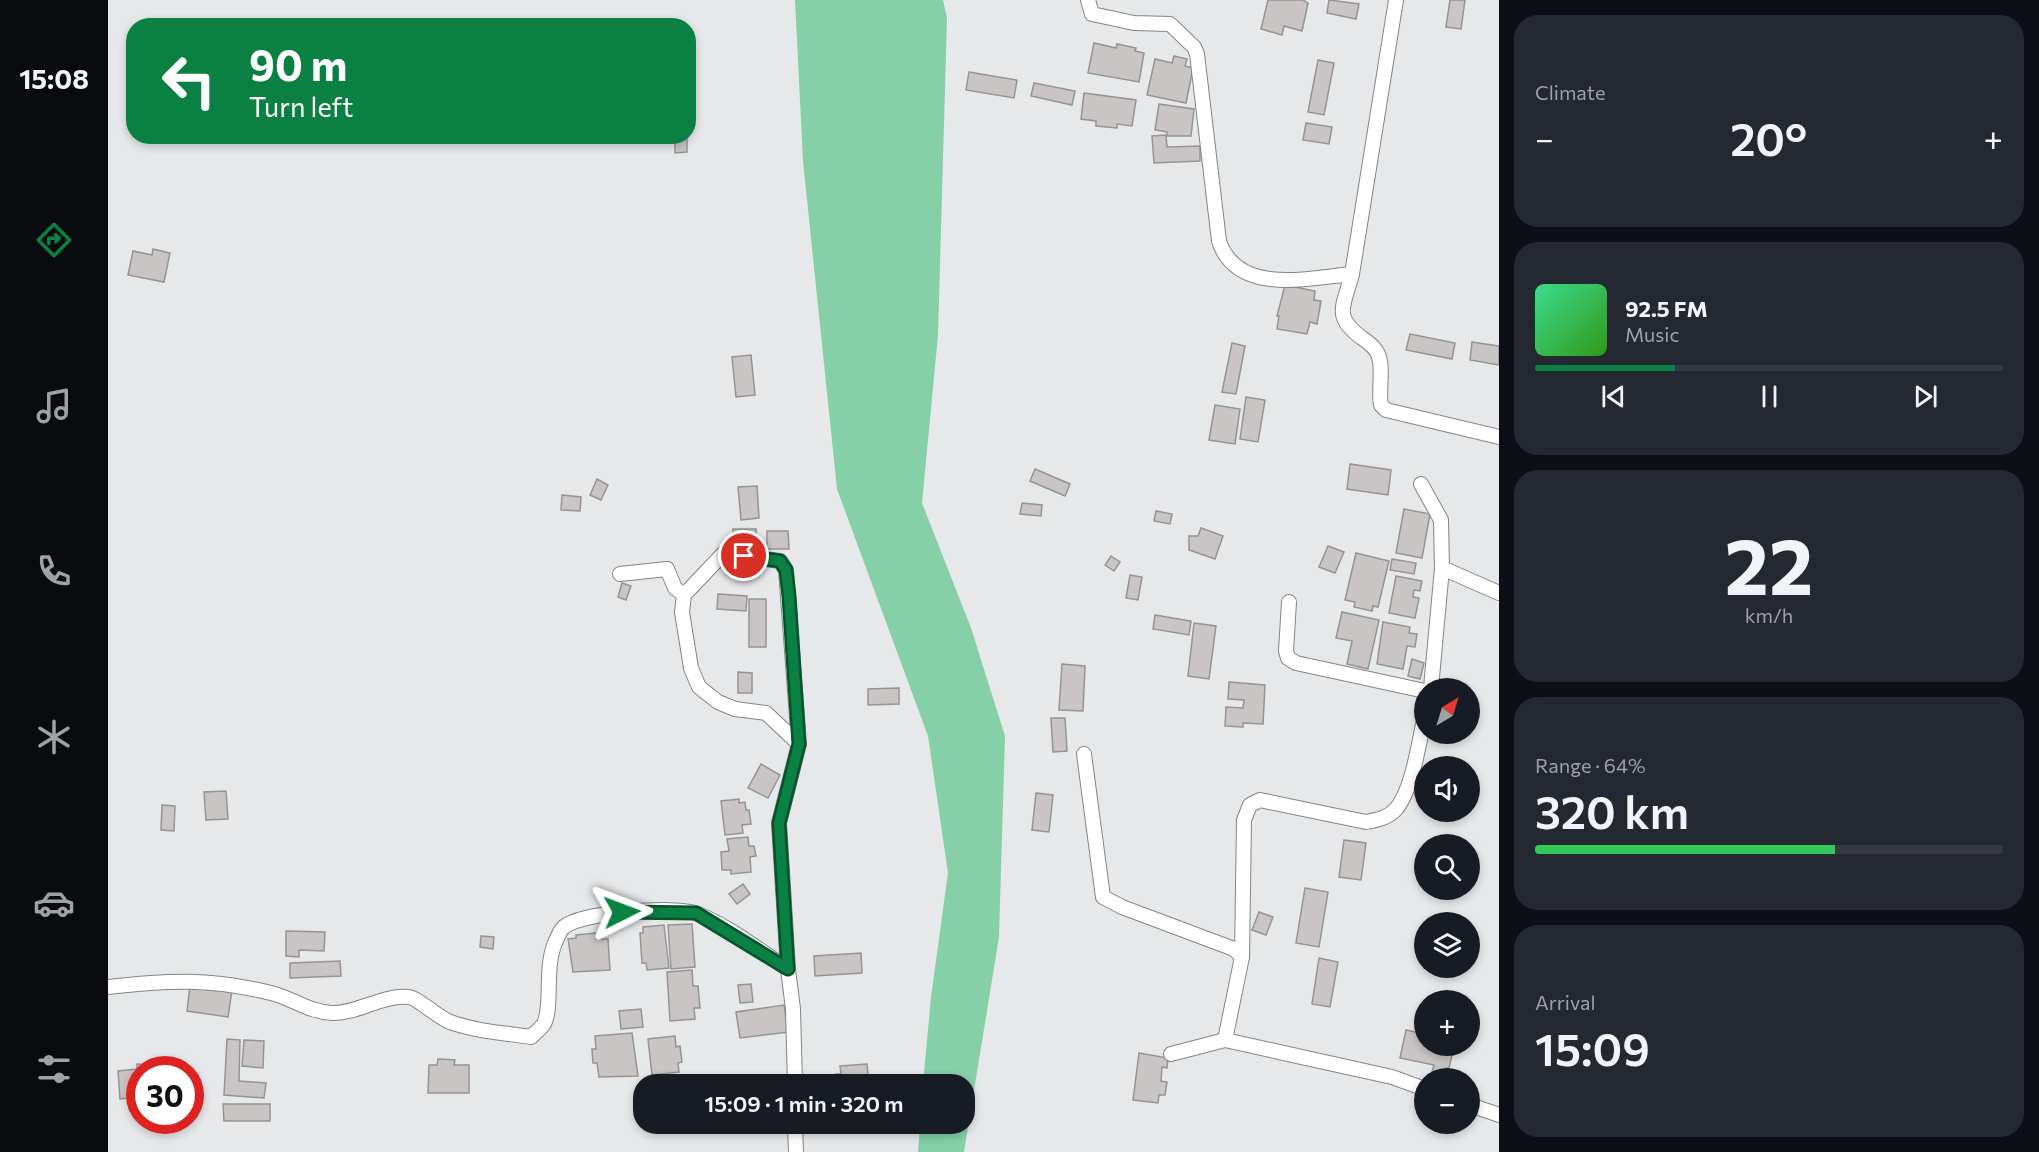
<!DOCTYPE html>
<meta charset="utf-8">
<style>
body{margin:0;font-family:Commissioner,sans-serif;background:#242831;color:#f1f3f6;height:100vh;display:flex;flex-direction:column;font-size:22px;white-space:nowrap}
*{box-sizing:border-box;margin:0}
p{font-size:20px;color:#9ea1a6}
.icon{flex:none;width:33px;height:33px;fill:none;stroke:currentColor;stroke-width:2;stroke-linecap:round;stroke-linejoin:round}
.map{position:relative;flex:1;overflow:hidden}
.sheet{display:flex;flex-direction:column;gap:15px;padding:15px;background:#0d0f14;width:540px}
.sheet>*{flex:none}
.hud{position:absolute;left:18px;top:18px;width:570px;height:126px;border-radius:24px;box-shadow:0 3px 9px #0003;background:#0b8043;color:#fff;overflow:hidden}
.needle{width:39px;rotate:38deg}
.controls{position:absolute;left:1306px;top:678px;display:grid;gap:12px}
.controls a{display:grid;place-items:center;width:66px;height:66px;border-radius:50%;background:#171b24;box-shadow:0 3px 9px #0003;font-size:30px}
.speed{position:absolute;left:18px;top:1056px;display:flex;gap:12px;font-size:30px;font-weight:700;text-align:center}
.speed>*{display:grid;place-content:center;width:78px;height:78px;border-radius:50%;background:#171b24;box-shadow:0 3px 9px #0003;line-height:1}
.speed .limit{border:9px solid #d22;background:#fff;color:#111}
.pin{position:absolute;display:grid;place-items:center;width:51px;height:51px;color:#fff;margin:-26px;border:3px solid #fff;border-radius:50%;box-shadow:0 2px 6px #0007}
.me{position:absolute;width:66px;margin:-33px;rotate:87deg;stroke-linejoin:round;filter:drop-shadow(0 0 4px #0008)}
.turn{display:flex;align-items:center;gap:21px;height:126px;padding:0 24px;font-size:27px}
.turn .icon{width:78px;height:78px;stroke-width:2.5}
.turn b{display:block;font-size:42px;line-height:51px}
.big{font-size:45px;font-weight:600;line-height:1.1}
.sheet .tile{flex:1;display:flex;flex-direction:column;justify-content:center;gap:9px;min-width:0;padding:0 21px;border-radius:24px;background:#242831}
.sheet .dial{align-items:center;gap:0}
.dial b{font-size:78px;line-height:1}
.song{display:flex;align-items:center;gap:18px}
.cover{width:72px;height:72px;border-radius:9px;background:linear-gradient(135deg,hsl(150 70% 55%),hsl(110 70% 35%))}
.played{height:6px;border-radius:3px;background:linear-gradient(90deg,#0b8043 30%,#363941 30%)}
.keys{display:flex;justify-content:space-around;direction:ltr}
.heat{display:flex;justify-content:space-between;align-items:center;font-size:33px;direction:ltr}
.charge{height:9px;border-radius:4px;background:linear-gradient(90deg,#34c759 64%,#363941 0)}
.trip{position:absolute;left:525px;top:1074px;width:342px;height:60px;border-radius:24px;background:#171b24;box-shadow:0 3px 9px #0003;font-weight:600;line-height:60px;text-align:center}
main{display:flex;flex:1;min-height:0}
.menu{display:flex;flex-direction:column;width:108px;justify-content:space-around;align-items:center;background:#090b0e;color:#9ea1a6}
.menu .icon{width:42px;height:42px}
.menu .current{color:#0b8043}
.menu b{font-size:27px;color:#f1f3f6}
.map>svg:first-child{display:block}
.green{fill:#85d0a6}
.building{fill:#c8c5c4;stroke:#969493;stroke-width:1.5}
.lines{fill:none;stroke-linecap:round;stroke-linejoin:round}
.street-casing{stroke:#838586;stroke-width:16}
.street{stroke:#fff;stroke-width:14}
.route-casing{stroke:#07532c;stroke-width:15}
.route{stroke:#0b8043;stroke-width:10}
</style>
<main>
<nav class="menu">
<b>15:08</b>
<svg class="icon current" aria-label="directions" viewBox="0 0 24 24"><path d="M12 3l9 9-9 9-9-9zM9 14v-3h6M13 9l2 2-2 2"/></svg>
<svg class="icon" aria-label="music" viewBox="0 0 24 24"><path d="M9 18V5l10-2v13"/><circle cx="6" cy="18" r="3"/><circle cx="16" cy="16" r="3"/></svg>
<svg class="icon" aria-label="phone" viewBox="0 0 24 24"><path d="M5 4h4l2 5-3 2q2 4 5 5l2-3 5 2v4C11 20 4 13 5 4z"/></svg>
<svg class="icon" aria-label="climate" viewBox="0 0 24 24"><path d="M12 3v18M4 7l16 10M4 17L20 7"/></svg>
<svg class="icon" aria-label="car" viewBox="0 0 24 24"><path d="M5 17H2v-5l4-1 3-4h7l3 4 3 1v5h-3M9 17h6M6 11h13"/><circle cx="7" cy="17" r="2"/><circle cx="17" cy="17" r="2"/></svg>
<svg class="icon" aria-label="filters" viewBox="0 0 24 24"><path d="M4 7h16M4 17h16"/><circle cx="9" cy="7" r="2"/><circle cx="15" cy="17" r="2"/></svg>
</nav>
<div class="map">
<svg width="1391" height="1152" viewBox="0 0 1391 1152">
<rect width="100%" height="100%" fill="#e6e8ea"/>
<polygon class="green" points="687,0 835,0 839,18 830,335 814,503 863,628 897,736 891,937 856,1152 810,1152 812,1124 856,1124 856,1084 815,1084 823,997 840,873 820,736 729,489 695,161"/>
<g class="building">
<polygon points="1160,0 1195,0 1200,3 1194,31 1176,26 1174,35 1153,29"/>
<polygon points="1221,0 1251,4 1248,19 1219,13"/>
<polygon points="1342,0 1357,0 1353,29 1338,27"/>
<polygon points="986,43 1008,48 1009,44 1028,48 1027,51 1036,53 1031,82 980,73"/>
<polygon points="1066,56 1079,59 1077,66 1085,68 1078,103 1039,95 1047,59 1064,63"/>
<polygon points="1210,60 1226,63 1216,115 1200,112"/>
<polygon points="861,72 909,80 906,98 858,90"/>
<polygon points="926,83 967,91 964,105 923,96"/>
<polygon points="976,93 1028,100 1024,126 1009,124 1009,128 988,126 988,121 973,119"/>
<polygon points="1051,104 1086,109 1083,136 1059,136 1059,132 1047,130"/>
<polygon points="1198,123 1224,127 1221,144 1195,140"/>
<polygon points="1058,135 1059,147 1092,146 1092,161 1046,163 1044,136"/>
<polygon points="567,136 579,136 579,152 567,153"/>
<polygon points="45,249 62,253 56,282 20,275 25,251 44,255"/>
<polygon points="1177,285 1207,291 1206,300 1213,301 1209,324 1202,322 1199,334 1169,329 1171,316 1169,316"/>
<polygon points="1302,334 1347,343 1344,359 1298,350"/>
<polygon points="1364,342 1391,346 1391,365 1362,360"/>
<polygon points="1124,343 1137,346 1128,394 1114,392"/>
<polygon points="643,355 647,395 628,397 624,357"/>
<polygon points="1138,397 1157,400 1150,442 1132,439"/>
<polygon points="1107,405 1132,409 1127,444 1101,440"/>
<polygon points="1242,464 1283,470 1280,495 1239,489"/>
<polygon points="927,469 962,484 957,496 922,481"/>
<polygon points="489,479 500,485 493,500 482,495"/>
<polygon points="649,486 651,518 633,520 630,487"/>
<polygon points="454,495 473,497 472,511 453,510"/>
<polygon points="914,503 934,505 933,516 912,514"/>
<polygon points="1296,509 1322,514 1314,558 1288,553"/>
<polygon points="1048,511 1064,514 1062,524 1046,521"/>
<polygon points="1093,528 1115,536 1107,559 1081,550 1081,536 1090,536"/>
<polygon points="625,529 648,529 649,549 625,549"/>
<polygon points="659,531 680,531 681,549 659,549"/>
<polygon points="1220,546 1236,552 1227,573 1211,567"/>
<polygon points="1248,553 1281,561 1270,607 1265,606 1264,611 1246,607 1247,602 1237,600"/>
<polygon points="1003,556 1012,562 1006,571 997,565"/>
<polygon points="1284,559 1308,563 1306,574 1282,570"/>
<polygon points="1022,575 1034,577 1030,600 1018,598"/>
<polygon points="1288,576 1314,581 1312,591 1306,590 1305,597 1311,598 1307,618 1281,613"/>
<polygon points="514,583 523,586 518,600 510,597"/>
<polygon points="610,594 639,596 638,611 609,609"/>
<rect x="641" y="599" width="17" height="48"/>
<polygon points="1234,612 1271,620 1260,669 1239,664 1244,641 1228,638"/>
<polygon points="1047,615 1083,621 1081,635 1045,629"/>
<polygon points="1275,622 1302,627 1301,633 1309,634 1307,647 1299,646 1295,669 1269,664"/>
<polygon points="1086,623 1108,626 1101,679 1080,676"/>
<polygon points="1304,659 1316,663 1312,679 1300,676"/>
<polygon points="954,664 977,666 975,711 951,710"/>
<polygon points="630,672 644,673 644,693 630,693"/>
<polygon points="1121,682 1157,685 1155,724 1135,723 1135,727 1117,726 1118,707 1135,708 1136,700 1120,699"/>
<polygon points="791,688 791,704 760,705 760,689"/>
<polygon points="943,718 957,718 959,751 945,752"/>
<polygon points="653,764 672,775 660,798 640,788"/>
<polygon points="118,791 120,819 98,820 96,792"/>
<polygon points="928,793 945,795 941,832 924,830"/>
<polygon points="631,799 631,803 637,802 638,810 641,810 643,824 634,825 635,833 617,835 613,801"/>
<polygon points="54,805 67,806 66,831 53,830"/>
<polygon points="640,837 641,846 646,846 648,856 642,857 643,872 623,874 623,870 614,870 613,852 621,851 619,839"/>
<polygon points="1236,840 1258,843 1253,880 1231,877"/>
<polygon points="635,884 642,894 629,904 621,894"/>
<polygon points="1197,888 1220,892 1211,947 1188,943"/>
<polygon points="1151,912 1165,917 1158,935 1144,930"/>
<polygon points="584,924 587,967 563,969 560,925"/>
<polygon points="556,925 561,968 539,970 538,963 534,963 532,933 535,933 535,927"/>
<polygon points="178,931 217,932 216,951 191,950 191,957 178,956"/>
<polygon points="488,933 488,939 500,939 502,970 465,972 460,939 468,938 468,935"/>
<polygon points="373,936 386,937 385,949 372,947"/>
<polygon points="753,953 754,973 707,976 706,956"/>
<polygon points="1211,958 1230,962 1222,1007 1204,1004"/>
<polygon points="232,961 233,976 182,978 182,963"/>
<polygon points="584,970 585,986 590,986 592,1008 586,1008 587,1019 562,1021 559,972"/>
<polygon points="643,984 645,1002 632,1003 630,985"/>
<polygon points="82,985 124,990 120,1017 79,1011"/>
<polygon points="676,1005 680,1032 632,1038 628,1012"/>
<polygon points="533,1009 535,1027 513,1029 511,1011"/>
<polygon points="1298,1030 1317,1034 1317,1046 1346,1046 1341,1068 1338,1068 1336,1075 1324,1072 1326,1065 1292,1058"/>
<polygon points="524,1033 530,1076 491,1077 489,1063 485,1063 484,1049 488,1049 487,1036"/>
<polygon points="567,1036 568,1047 572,1046 574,1062 570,1063 571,1072 544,1075 540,1039"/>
<polygon points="119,1039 132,1040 131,1081 158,1083 156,1098 116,1095"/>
<polygon points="136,1040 156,1041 155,1068 134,1066"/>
<polygon points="1031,1053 1060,1058 1059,1068 1054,1067 1053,1081 1059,1082 1057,1095 1051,1095 1050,1103 1025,1100"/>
<polygon points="330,1059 347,1060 346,1065 361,1065 361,1093 320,1093 321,1065 329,1065"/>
<polygon points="29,1064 44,1065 44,1069 55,1070 32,1070 32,1097 12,1099 10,1071 29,1069"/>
<polygon points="759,1064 761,1084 728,1084 728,1074 733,1074 732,1066"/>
<polygon points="115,1104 162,1104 162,1121 116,1121"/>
</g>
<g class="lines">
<defs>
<g id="street">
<path d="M980 0 984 14 1026 23 1062 24 1086 47 1089 54 1111 241C1129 296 1201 278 1244 274"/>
<path d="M1288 0 1244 274C1236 306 1224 316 1254 338 1260 342 1267 347 1270 354 1276 368 1270 390 1273 405L1278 410 1391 437"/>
<polyline points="1313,484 1333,520 1334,568 1323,688"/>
<polyline points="1334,568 1391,593"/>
<polyline points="512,574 559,569 567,588 576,595 574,612 583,668 591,687 610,702 627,709 658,713 691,744"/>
<polyline points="576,595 615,554 672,561 678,570 691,744 671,823 680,969 685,1009 687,1084"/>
<polyline points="1181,602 1178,651 1180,658 1188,663 1317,691"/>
<polyline points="976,754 995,897 1014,907 1126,949 1134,957 1117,1040"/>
<path d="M1134 957 1136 820 1142 805 1152 800 1258 822C1269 820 1280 818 1288 809 1305 789 1311 741 1317 715"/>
<path d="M0 987C61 980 102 978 163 993 184 998 201 1012 224 1013 249 1014 273 995 300 997 309 997 329 1017 342 1022 367 1031 396 1033 423 1037 427 1033 433 1028 436 1024 445 1005 436 969 447 943 449 938 452 930 456 927 473 912 569 905 590 914 622 927 651 950 680 969"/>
<polyline points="1063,1054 1117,1040 1284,1077 1317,1089"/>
<polyline points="1362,1105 1391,1115"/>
<polyline points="687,1124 688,1152"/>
</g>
</defs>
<use href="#street" class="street-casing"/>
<use href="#street" class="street"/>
</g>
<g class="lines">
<defs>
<polyline id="route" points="514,912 588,913 680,969 671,823 691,744 681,596 678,570 672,561 636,556"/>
</defs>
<use href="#route" class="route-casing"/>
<use href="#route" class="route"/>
</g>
</svg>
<div class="controls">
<a><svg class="needle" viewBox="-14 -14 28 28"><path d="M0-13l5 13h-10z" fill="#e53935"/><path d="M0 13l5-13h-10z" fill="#9ea1a6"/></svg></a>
<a><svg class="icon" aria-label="sound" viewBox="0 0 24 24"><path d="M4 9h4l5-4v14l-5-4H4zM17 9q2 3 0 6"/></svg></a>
<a><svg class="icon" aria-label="search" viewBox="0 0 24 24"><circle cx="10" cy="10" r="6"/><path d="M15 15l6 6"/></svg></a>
<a><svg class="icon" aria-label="layers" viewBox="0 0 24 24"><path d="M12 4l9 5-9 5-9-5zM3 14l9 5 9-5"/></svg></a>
<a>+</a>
<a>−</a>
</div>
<div class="speed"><div class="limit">30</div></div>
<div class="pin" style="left:636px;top:556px;background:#d93025"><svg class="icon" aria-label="arrive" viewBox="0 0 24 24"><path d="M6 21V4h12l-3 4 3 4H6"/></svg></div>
<svg class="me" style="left:514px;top:912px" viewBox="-20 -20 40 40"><path d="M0-17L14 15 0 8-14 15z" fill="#0b8043" stroke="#fff" stroke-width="4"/></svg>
<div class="trip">15:09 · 1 min · 320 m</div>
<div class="hud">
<div class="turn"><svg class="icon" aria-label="left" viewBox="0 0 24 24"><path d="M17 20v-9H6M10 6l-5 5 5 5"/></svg><div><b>90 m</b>Turn left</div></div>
</div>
</div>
<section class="sheet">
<div class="tile"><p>Climate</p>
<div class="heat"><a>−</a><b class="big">20°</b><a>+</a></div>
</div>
<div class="tile">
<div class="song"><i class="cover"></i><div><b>92.5 FM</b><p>Music</p></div></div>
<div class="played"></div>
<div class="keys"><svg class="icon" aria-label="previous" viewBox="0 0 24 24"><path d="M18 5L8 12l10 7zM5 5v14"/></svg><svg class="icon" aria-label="pause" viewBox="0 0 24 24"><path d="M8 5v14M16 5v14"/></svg><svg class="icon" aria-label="next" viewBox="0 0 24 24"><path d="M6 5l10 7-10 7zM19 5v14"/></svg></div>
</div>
<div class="tile dial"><b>22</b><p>km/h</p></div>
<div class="tile"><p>Range · 64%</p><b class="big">320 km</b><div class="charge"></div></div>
<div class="tile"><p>Arrival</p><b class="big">15:09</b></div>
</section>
</main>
